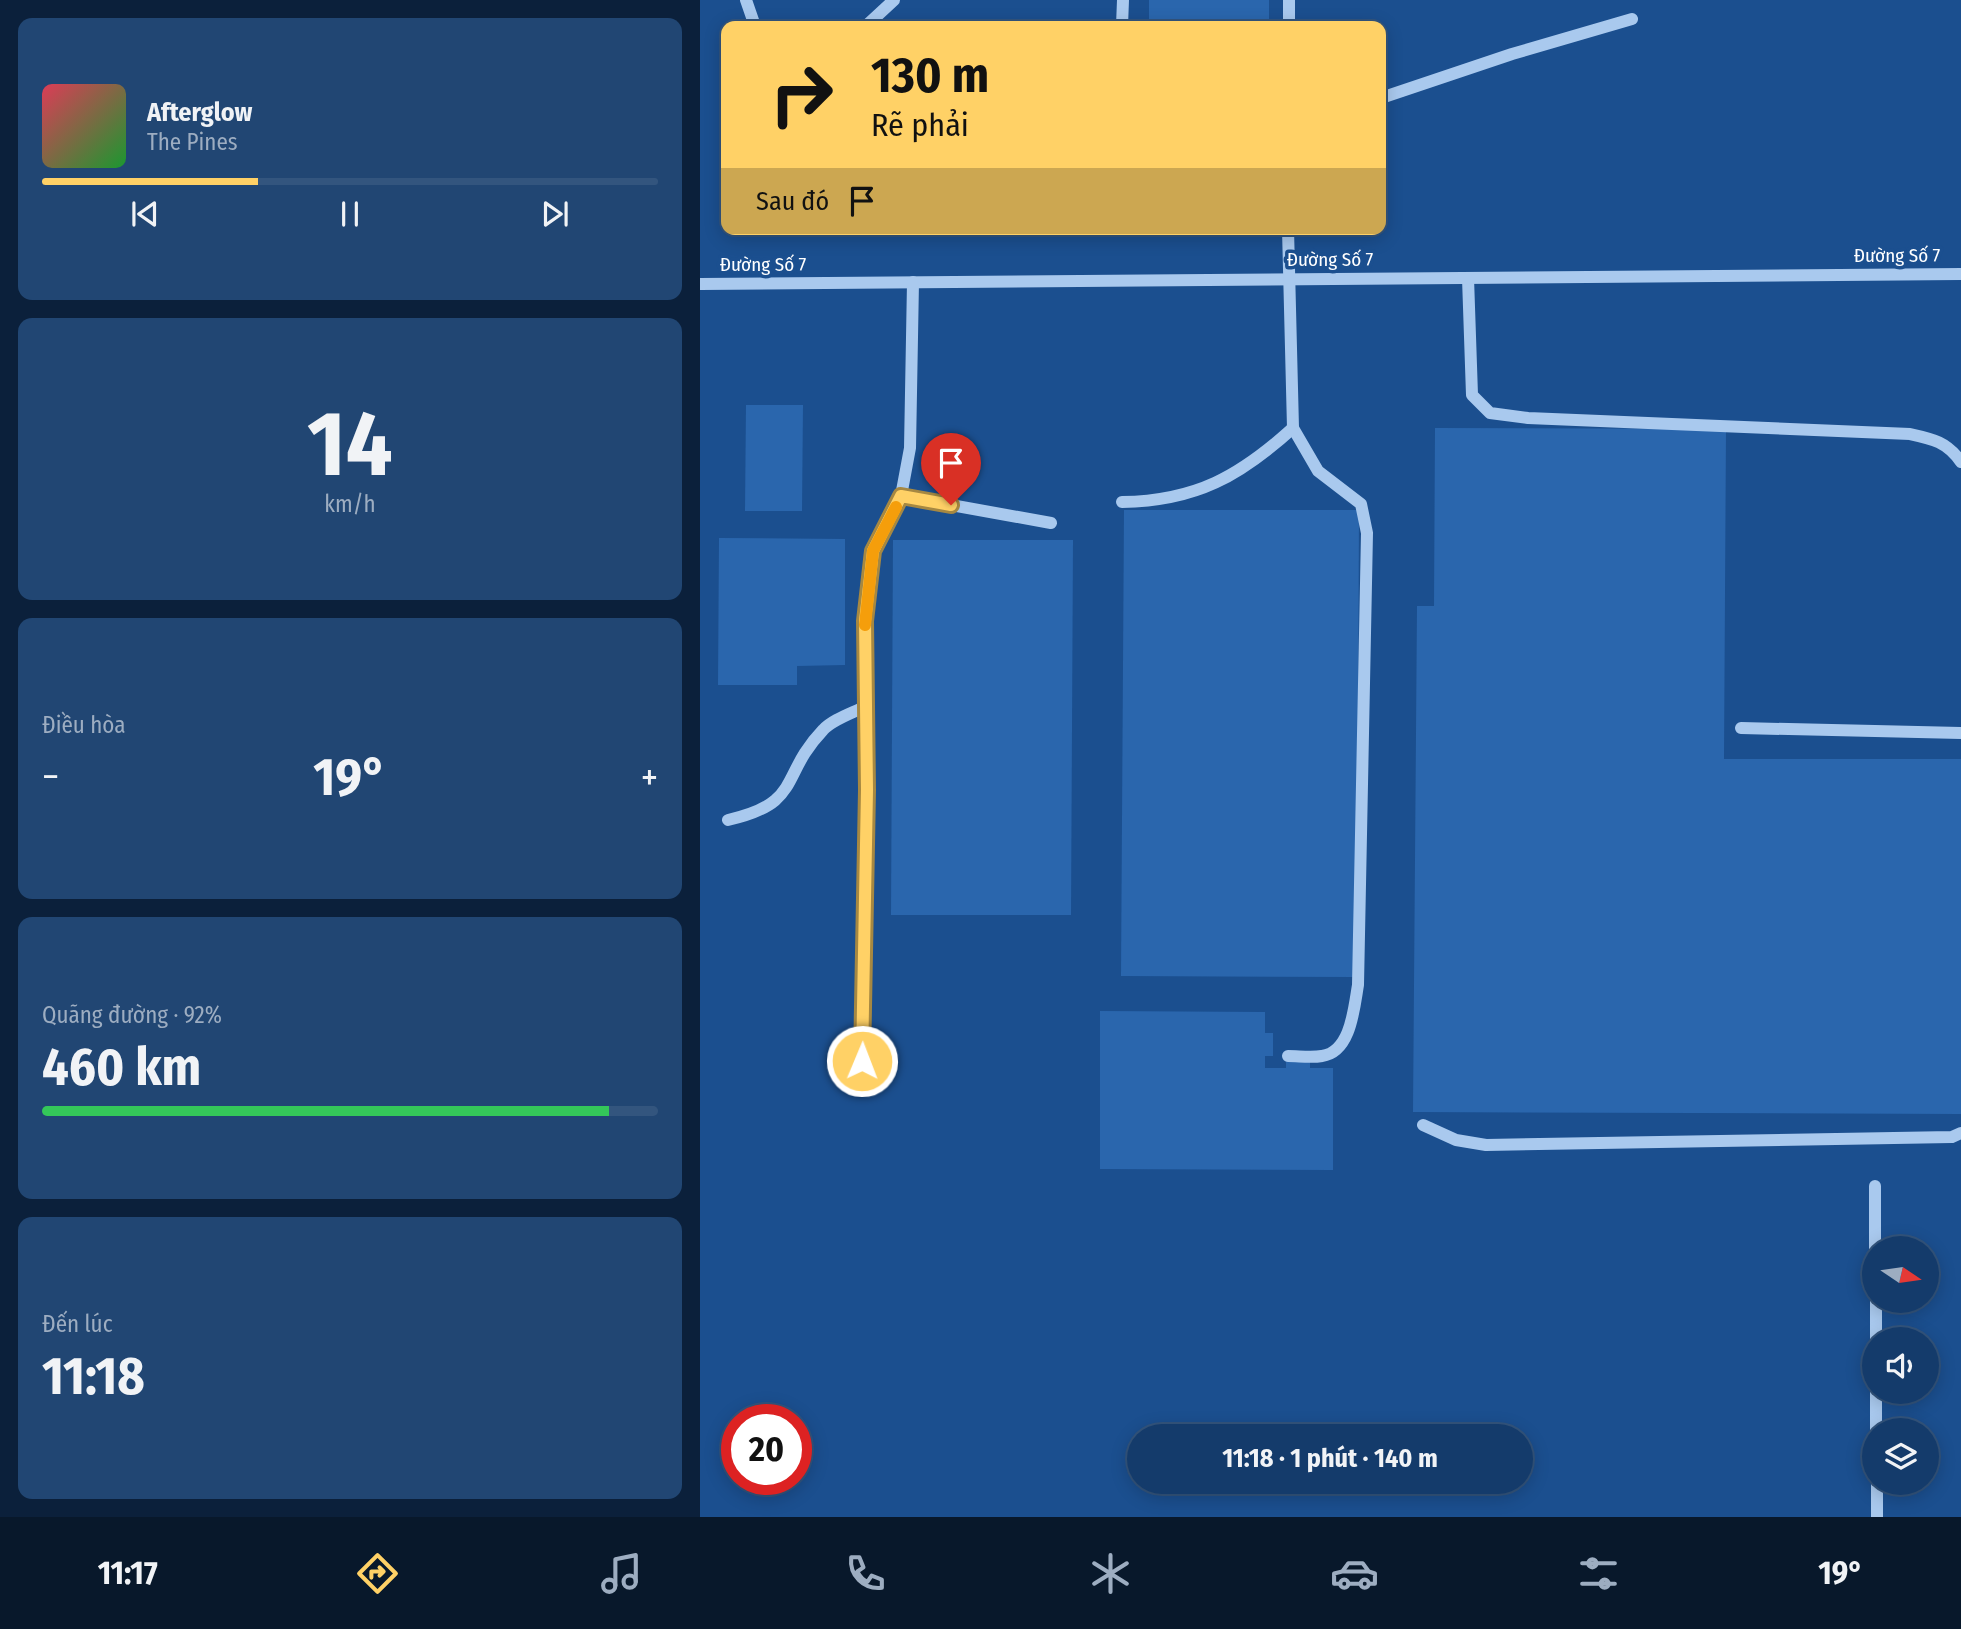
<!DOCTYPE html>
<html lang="vi">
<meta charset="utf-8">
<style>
body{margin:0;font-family:"Fira Sans Condensed",sans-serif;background:#214673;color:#f1f3f6;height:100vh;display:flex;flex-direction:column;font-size:26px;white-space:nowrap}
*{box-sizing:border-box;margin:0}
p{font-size:23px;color:#9dadc1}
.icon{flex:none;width:38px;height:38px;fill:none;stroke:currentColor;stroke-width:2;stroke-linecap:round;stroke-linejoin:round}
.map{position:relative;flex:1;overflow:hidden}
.drawer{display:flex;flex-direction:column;gap:18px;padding:18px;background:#0b203b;width:700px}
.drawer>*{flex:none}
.banner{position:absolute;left:21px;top:21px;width:665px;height:214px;border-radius:14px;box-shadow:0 4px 18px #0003,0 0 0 2px #33557e;background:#ffd166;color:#111;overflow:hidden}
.needle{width:46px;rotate:103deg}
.fabs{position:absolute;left:1162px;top:1236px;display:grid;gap:14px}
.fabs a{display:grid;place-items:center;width:77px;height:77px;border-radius:50%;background:#143b6b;box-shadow:0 4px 18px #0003,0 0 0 2px #33557e;font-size:35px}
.speed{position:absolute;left:21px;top:1404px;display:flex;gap:14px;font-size:35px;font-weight:700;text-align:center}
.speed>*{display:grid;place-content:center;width:91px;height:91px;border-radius:50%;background:#143b6b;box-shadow:0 4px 18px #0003,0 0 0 2px #33557e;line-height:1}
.speed .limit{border:10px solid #d22;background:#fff;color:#111}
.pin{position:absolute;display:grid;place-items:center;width:60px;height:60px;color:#fff;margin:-72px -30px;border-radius:50% 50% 50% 0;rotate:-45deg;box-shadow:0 0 7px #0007}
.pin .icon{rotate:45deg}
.me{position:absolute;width:77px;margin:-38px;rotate:1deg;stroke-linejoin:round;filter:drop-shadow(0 0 5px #0008)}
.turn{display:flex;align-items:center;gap:24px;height:147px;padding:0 35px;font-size:32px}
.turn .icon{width:91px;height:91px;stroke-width:2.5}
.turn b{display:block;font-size:49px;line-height:60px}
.then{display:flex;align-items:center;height:66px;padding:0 35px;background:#0003;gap:14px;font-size:26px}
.big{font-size:52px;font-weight:700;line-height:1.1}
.drawer .tile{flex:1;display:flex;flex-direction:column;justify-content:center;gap:10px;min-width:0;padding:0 24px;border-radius:14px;background:#214673}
.drawer .dial{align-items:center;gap:0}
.dial b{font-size:91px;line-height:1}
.song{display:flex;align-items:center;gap:21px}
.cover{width:84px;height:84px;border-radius:10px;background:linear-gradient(135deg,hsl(350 70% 55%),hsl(130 70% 35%))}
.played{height:7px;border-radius:4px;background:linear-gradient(90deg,#ffd166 35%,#33557e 35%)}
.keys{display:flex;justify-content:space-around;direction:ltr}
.heat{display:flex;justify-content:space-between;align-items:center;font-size:38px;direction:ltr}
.charge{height:10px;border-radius:5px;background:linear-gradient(90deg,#34c759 92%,#33557e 0)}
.trip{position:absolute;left:427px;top:1424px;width:406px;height:70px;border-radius:35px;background:#143b6b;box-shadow:0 4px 18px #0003,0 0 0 2px #33557e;font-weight:700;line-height:70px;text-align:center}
.tabs{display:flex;height:112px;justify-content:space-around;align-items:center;background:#08182b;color:#9dadc1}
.tabs .icon{width:49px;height:49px}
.tabs .on{color:#ffd166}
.tabs b{font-size:32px;color:#f1f3f6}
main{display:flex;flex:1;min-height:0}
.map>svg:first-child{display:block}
.building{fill:#2a66ad}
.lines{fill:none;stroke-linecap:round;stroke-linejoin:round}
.minor{stroke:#a9c9ee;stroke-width:12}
.route-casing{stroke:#a68842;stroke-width:18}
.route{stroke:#ffd166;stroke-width:12}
.slow{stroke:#f59e0b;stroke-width:12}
.labels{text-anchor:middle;stroke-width:7;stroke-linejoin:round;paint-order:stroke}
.street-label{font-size:19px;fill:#fff;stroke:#1b4f8f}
</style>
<main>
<section class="drawer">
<div class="tile">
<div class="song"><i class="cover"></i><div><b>Afterglow</b><p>The Pines</p></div></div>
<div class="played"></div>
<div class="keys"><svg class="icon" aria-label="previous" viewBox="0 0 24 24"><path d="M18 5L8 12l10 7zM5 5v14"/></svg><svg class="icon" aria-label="pause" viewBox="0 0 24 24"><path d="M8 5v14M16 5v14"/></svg><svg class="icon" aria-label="next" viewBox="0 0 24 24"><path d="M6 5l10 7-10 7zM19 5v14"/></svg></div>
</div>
<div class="tile dial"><b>14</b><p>km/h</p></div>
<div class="tile"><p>Điều hòa</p>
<div class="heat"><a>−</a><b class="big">19°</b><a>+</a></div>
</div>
<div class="tile"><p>Quãng đường · 92%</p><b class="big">460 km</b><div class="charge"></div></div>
<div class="tile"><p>Đến lúc</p><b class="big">11:18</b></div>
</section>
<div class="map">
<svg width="1261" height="1517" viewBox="0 0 1261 1517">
<rect width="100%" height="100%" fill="#1b4f8f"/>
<g class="building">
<rect x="449" y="0" width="120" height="26"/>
<polygon points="46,405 103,405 102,511 45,511"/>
<polygon points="735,428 1026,429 1024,759 1261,759 1261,1114 713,1112 717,606 734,606"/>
<polygon points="424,510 659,510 657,977 421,976"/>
<polygon points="19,538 145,539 145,665 97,666 97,685 18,685"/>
<polygon points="193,540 373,540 371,915 191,915"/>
<polygon points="400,1011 565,1012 565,1033 573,1033 573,1056 565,1056 565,1068 586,1068 586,1060 610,1060 610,1068 633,1068 633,1170 400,1169"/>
</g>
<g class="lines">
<g class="minor">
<polyline points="46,0 55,26"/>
<polyline points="166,26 194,0"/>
<polyline points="422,26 423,0"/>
<polyline points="589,26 589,0"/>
<polyline points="681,98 812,54 932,19"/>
<path d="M768 278 772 395 790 413 828 418 1210 434C1233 439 1247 442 1261 462"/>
<polyline points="0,284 1261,274"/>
<polyline points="201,496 351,523"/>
<path d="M422 502C496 501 540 476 593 428"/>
<polyline points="1041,728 1261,733"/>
<path d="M28 820C103 803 79 776 123 730 133 719 153 713 166 706"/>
<path d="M588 1056C599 1056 611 1058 622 1056 651 1052 654 1008 658 985L667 533 661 504 618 471 593 428 588 229"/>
<polyline points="161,1088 167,790 165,621 173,551 201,496 210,448 213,282"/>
<polyline points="723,1125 756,1140 786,1145 1252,1137 1261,1133"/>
<polyline points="1175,1186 1175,1248"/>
<polyline points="1176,1300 1176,1339"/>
<polyline points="1176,1391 1176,1430"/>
<polyline points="1177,1482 1177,1517"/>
</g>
</g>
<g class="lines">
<defs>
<polyline id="route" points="162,1061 167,790 165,621 173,551 201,496 251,505"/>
</defs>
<use href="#route" class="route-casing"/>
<use href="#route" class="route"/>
<polyline class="slow" points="165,625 173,551 196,507"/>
</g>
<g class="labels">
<g class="street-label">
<text x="1197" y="262">Đường Số 7</text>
<text x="630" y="266">Đường Số 7</text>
<text x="63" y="271">Đường Số 7</text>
</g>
</g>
</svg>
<div class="fabs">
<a><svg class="needle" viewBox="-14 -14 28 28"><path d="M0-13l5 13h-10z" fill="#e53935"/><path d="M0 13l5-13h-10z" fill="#9dadc1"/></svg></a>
<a><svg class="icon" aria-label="sound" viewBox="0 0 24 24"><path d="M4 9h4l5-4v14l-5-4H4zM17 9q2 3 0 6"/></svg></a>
<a><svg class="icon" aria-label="layers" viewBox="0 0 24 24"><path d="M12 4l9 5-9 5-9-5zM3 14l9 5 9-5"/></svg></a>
</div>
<div class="speed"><div class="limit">20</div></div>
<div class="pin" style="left:251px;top:505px;background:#d93025"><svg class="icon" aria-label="arrive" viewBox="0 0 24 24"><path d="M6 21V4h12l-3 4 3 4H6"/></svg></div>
<svg class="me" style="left:162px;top:1061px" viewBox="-20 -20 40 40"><circle r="17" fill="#ffd166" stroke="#fff" stroke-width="3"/><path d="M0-11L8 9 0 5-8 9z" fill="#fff"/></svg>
<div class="trip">11:18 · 1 phút · 140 m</div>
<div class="banner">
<div class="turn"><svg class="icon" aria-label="right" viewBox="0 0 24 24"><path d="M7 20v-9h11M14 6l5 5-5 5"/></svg><div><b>130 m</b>Rẽ phải</div></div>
<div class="then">Sau đó<svg class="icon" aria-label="arrive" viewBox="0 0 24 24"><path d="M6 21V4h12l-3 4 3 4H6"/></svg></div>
</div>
</div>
</main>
<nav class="tabs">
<b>11:17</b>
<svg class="icon on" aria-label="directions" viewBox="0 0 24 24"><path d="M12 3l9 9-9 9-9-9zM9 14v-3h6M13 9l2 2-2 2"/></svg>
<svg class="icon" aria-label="music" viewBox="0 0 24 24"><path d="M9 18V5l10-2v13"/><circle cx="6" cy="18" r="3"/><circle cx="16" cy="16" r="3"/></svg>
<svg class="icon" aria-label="phone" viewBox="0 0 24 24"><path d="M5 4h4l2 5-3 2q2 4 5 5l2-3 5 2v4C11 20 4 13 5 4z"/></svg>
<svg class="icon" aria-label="climate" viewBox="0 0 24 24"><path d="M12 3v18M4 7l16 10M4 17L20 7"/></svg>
<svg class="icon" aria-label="car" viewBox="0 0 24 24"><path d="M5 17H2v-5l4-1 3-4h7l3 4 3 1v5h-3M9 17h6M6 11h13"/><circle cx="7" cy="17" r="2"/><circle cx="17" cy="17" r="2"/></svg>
<svg class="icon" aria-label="filters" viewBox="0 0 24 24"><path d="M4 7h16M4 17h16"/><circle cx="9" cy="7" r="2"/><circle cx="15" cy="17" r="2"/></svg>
<b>19°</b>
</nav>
